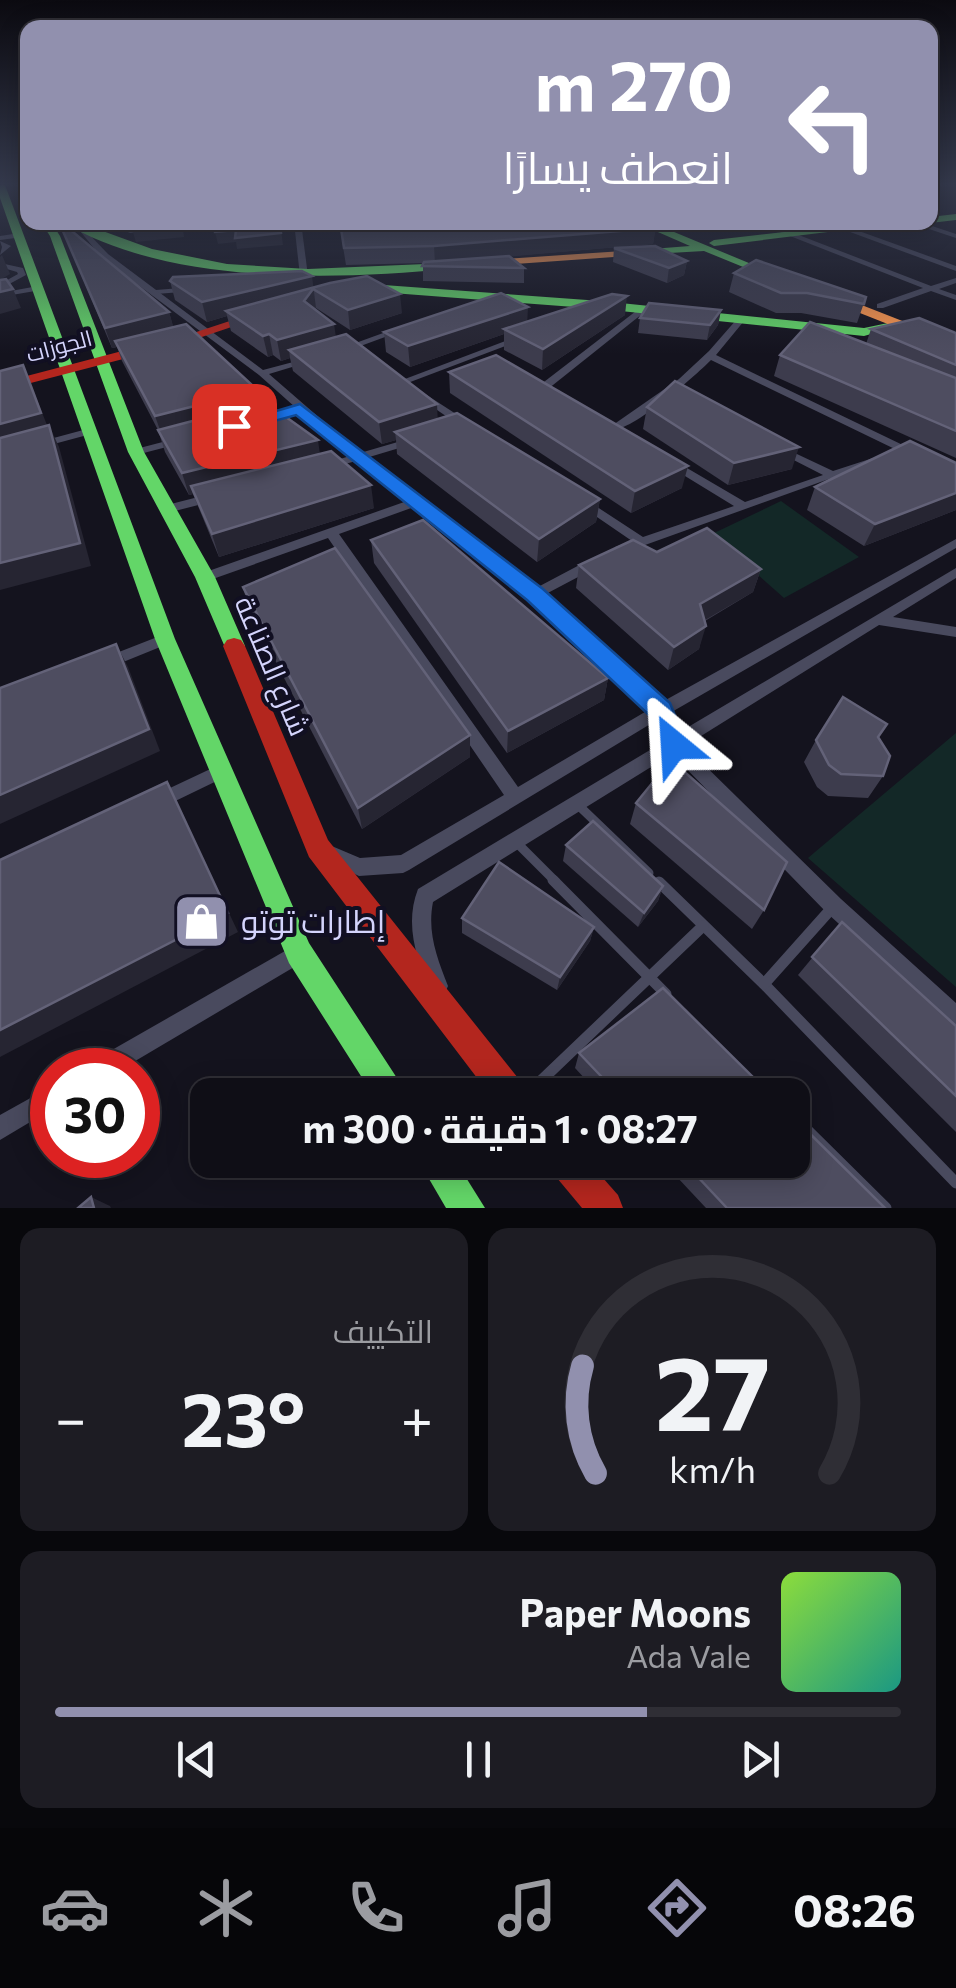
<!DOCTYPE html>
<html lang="ar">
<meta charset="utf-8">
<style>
body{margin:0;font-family:Commissioner,Cairo,sans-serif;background:#1d1c23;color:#f1f3f6;direction:rtl;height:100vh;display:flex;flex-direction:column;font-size:38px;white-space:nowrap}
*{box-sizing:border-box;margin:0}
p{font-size:32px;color:#9b9ca1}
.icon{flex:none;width:55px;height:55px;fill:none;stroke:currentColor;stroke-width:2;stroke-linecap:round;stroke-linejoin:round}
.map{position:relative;height:1208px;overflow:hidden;direction:ltr}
.details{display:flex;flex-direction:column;gap:20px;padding:20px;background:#08080c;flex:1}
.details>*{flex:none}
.banner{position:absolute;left:20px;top:20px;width:918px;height:210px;border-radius:20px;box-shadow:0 5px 25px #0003,0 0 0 2px #2f2e35;direction:rtl;background:#9190ae;color:#fff;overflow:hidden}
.speed{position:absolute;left:30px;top:1048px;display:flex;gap:20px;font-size:50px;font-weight:700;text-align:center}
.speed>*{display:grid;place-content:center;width:130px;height:130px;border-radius:50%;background:#0f0e16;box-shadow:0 5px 25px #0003,0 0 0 2px #2f2e35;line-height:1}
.speed .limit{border:15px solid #d22;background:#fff;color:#111}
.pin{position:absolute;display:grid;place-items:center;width:85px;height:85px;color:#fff;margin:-42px;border-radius:20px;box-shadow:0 5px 15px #0006}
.me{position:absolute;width:110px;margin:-55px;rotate:333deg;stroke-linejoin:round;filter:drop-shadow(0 0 8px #0008)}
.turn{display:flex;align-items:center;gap:35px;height:210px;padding:0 40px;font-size:45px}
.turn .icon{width:130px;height:130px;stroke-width:2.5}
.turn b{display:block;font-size:70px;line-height:85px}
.big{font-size:75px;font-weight:700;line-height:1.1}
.details .card{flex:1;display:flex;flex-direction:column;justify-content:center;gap:15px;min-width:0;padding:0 35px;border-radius:20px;background:#1d1c23}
.details .dial{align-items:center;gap:0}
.dial svg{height:260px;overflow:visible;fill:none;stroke:#2f2e35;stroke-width:7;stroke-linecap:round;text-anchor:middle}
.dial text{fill:#f1f3f6;stroke:none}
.song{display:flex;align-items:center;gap:30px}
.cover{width:120px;height:120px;border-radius:15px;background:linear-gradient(135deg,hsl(90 70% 55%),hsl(170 70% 35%))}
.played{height:10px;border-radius:5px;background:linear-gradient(90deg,#9190ae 70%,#2f2e35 70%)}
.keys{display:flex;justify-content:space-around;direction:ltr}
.heat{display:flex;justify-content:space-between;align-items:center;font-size:55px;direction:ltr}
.details .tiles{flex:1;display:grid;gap:20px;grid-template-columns:1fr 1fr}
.card:last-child{grid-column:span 2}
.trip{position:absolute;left:190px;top:1078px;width:620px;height:100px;border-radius:20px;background:#0f0e16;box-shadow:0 5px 25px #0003,0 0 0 2px #2f2e35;font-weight:700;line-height:100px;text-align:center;direction:rtl}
.dock{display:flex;height:160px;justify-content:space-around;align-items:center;background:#060609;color:#9b9ca1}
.dock .icon{width:70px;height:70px}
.dock .current{color:#9190ae}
.dock b{font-size:45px;color:#f1f3f6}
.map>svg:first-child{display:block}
.green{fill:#132827}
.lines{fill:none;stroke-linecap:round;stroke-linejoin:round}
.lane-far2{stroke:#494a5e;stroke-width:4}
.lane-far1{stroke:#494a5e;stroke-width:9}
.lane{stroke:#494a5e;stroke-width:11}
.street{fill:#494a5e;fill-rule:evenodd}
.fast{fill:#63d668;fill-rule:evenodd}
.slow{fill:#ff974d;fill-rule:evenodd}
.jam{fill:#b3261e;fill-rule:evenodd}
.wall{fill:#3d3c4d}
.shaded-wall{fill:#262532}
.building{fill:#4e4d60;stroke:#636278;stroke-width:2.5}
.route{fill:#1a73e8;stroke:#114b97;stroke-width:2.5}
.labels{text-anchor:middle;stroke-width:8;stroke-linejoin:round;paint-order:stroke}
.far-street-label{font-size:22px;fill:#d4d4fc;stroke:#110f22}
.street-label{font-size:28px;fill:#d4d4fc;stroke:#110f22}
.near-poi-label{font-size:32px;fill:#d4d4fc;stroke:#110f22;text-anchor:start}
</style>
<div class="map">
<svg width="956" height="1208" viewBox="0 0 956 1208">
<rect width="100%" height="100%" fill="#14131e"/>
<g class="green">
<polygon points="781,501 859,557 784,598 712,534"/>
<polygon points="956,733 956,987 808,858"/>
</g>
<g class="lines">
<polyline class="lane-far2" points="156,292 181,290"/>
<g class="lane-far1">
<polyline points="576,803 649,873"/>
<polyline points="515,841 556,882"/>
</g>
<g class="lane">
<polyline points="553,880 666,994"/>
<polyline points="659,882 764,984 956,1183"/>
<polyline points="764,984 831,909"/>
<polyline points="759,1083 771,1095"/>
<polyline points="526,1095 703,926"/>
<polyline points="792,1115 886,1208"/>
</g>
<g class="street">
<polygon points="106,222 116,222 131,229 177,222 199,222 200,227 244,222 270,222 196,232 192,230 193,225 130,233"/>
<polygon points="294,222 301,222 308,276 304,278 300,276"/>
<polygon points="754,222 765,222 931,286 956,278 956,283 939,289 956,295 956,300 931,291 883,308 877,308 877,304 923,288"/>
<polygon points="823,222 834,222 956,266 956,271"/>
<polygon points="908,222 920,222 956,234 956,238"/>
<path d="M84 229 108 254 263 370 312 357V361L269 374 360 453 408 439H416V443L366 458 418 498H423L424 502 536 588 587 561H597L599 564 597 567 544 595 662 702 956 539V548L670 713 678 733 956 568V578L893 617 956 627V637L879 625 685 746 841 899 956 1003V1028L949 1024 827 913 672 754 433 902C427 932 437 958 448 986L445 993 438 996 431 993C417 960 404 925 418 889L665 741 657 720 409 870 403 873 359 876 321 858 318 852 321 846 327 844 360 858 401 855 504 795 328 538 210 580 205 582 198 577 200 574 407 501 356 461 327 469 323 468V464L350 456 259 375 102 258 80 231ZM414 507 530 597 650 709 518 787 339 534Z"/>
<polygon points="20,233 23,233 23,237 0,240 0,236"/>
<polygon points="0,241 11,246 0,255 2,247"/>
<polygon points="0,263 23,268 26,275 0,289 0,284 18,274 17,272 0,267"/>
<polygon points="38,286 42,288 41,290 0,297 0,293"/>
<polygon points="640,308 647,310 548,389 540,389 540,385"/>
<path d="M740 318 744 321 716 355 909 448V452H901L711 360C693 378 634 430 610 431V427L679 379 709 351 737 319Z"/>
<polygon points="397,328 404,330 347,351 339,349"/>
<polygon points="516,337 524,339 405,384 397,382"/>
<polygon points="422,392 470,423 470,427 462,427 418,397 417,395"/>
<polygon points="87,429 91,430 91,434 39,448 34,445 35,443"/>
<polygon points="178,438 182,439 182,443 136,455 130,452 132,450"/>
<polygon points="782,447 833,471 873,458 879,461 620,554 614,550 615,547 632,541 578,504 580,501 588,501 643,537 734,506 667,465 667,461 675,461 745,502 823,475 778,452 778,448"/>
<polygon points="210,494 216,498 214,501 167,513 161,509 163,506"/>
<polygon points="165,634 170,635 172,639 170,643 106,669 101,667 99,663 101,659"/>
<polygon points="221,764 227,766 229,771 227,776 165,806 159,809 153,806 150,801 153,796"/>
<polygon points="299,943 306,946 309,953 306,960 120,1070 88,1070 91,1062"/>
<polygon points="52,1086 52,1109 0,1140 0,1115"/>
</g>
<g class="fast">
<polygon points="0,185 5,185 175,639 309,943 408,1095 373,1095 289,963 155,639 0,198"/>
<polygon points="17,185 26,185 28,197"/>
<polygon points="956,214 956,220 930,223 928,222 930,217"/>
<polygon points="41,222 51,222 60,236 144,452 215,577 245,646 241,652 227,652 195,577 128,452 50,236"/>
<path d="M63 222H78L152 249 227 264 308 269 449 263 455 266 449 269C332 280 167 285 63 222Z"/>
<polygon points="635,222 650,222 785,278 775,280 704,251 634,255 634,251 638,250 690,246"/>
<polygon points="873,222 910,222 714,246 709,243 714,240"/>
<polygon points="370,284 601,301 864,328 893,322 899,326 864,336 601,309 366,291 366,285"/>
<polygon points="418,1160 455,1160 485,1208 446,1208"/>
</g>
<g class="slow">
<polygon points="638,250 642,251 642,255 488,266 482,263 488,260"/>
<polygon points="831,293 956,342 956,351 827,300 827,294"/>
</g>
<g class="jam">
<polygon points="251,314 261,317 178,345 166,342"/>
<polygon points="145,345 150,346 150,352 0,391 0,383"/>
<polygon points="234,638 241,640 245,646 328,840 522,1083 526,1095 490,1095 309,857 223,646 227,640"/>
<polygon points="547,1160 587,1160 618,1195 623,1208 582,1208 552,1172"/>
</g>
</g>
<g class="wall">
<polygon points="59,222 169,312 173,327 257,404 320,454 374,508 219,557 193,494 189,495 165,452 158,430 122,361 117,347 112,348"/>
<polygon points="339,222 656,222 653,244 510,256 524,268 524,283 423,281 423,263 346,265"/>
<polygon points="614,248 687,261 684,275 667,283 613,262"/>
<polygon points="734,273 866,297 857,323 801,313 776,313 729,292"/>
<polygon points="170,281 314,287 402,313 350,330 316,308 315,310 336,337 437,419 600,499 596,522 537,562 397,454 396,440 382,444 293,371 290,358 281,361 273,355 268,357 231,331 227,316 207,322 175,300"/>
<polygon points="721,310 718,325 707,340 638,333 640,318"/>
<polygon points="625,315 542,370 504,350 504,334 410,367 386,352 384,332"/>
<polygon points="871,329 956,333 956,458 774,376 780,355 866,344"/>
<polygon points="449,372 682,488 631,513 450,393"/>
<polygon points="647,407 792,469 728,485 643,429"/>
<polygon points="956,463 956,510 864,546 807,510 815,487"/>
<polygon points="371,540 608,678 604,700 507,753 374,563"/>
<polygon points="657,552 761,569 753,592 705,621 699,649 668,670 576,588 579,565"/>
<polygon points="243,587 470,735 470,757 362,829 249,610"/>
<polygon points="887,724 878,738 883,776 868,798 828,796 817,787 804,762 816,740"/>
<polygon points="636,803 764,910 752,929 630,824"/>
<polygon points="566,845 663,886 658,901 638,927 563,861"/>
<polygon points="462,918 594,927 590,941 557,990 462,933"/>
<polygon points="842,922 956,1026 956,1132 798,975"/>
<polygon points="579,1053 771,1095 600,1095 575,1068"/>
<polygon points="661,1160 792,1160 885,1208 706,1208"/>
</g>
<g class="shaded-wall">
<polygon points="182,222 184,237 136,242 132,229"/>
<polygon points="280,222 283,245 237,249 236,242 218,244 215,232"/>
<polygon points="656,228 653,244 435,263 434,246"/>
<polygon points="2,255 10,274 0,280 0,257"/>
<polygon points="687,261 684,275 667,283 669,268"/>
<polygon points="312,276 316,308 307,321 226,311 227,316 207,322 202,302"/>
<polygon points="13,289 21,308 0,314 0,292"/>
<polygon points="400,294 402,313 350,330 348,310"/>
<polygon points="627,296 625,315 542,370 543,349"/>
<polygon points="528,307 527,326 504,329 504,334 410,367 408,346"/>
<polygon points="721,310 718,325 707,340 710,325"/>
<polygon points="169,312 175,332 115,341 117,347 112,348 105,328"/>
<polygon points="334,324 337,344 289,350 290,358 281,361 277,340"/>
<polygon points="269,334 273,355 268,357 263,336"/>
<polygon points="23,365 51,435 0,449 0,424"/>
<polygon points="253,386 258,408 163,438 155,416"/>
<polygon points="437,404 438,425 395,432 396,440 382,444 379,422"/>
<polygon points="49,425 59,447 91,566 0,590 0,563"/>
<polygon points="318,440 321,462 191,486 193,494 189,495 182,473"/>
<polygon points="799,447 792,469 728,485 734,463"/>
<polygon points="688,466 682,488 631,513 635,491"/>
<polygon points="371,485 374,508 219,557 212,534"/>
<polygon points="956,493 956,510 864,546 875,524"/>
<polygon points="600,499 596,522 537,562 539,539"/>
<polygon points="761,569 753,592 693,627 700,604"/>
<polygon points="706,626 699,649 668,670 674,647"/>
<polygon points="116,644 128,667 160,751 0,824 0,795"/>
<polygon points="608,678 604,700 507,753 508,731"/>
<polygon points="470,735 470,757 362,829 358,808"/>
<polygon points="167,782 238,932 0,1057 0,1030"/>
<polygon points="663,886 658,901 638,927 644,913"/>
<polygon points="594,927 590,941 557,990 560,977"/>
<polygon points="91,1197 110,1206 111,1208 94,1208"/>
</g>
<g class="building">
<polygon points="59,222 61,222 169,312 105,328"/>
<polygon points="134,222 180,222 181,224 132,229"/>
<polygon points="214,222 280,222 281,233 235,238 236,230 215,232"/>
<polygon points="340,222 656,222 656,228 434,246 344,248"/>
<polygon points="655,246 687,261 669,268 614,248"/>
<polygon points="509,256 524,268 422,266 424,262"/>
<polygon points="756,260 866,297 864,304 807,293 781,293 734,273"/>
<polygon points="302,271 312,276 202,302 170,281 173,277"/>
<polygon points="367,276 400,294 348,310 313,289 304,301 334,324 277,340 269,334 263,336 226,311 330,283"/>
<polygon points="6,279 13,289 0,292 0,280"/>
<polygon points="501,293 528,307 408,346 384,332"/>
<polygon points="612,294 627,296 543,349 504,329"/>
<polygon points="649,303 721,310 710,325 640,318"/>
<polygon points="919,318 956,333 956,365 871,329"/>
<polygon points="810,322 956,378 956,431 780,355"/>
<polygon points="186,324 253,386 244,389 250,392 155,416 115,341"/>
<polygon points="346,334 437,404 379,422 289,350"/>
<polygon points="496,355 688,466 635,491 449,372"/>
<polygon points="23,365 41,413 0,424 0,371"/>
<polygon points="675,381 799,447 734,463 647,407"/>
<polygon points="265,402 318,440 182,473 158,430"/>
<polygon points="457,413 600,499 539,539 395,432"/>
<polygon points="49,425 80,543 0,563 0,438"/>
<polygon points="910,441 956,463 956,493 875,524 815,487"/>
<polygon points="331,451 371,485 212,534 191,486"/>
<polygon points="423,520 608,678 508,731 371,540"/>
<polygon points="707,528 761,569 700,604 706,626 674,647 579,565 633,540 657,552"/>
<polygon points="335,548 470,735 358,808 243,587"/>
<polygon points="116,644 149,729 0,795 0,688"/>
<polygon points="843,697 887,724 878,737 890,756 883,776 841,774 829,765 816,740"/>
<polygon points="671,760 787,862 764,910 636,803"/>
<polygon points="167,782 228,913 0,1030 0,860"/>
<polygon points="593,821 663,886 644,913 566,845"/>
<polygon points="499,862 594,927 560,977 462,918"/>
<polygon points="842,922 956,1026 956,1096 812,957"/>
<polygon points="663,988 771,1095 619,1095 579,1053"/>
<polygon points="792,1116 885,1208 727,1208 682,1160 792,1160"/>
<polygon points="91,1197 94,1208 78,1208"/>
</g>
<linearGradient id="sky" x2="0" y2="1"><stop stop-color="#0b0a10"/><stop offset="0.52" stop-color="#34394c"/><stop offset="1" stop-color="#34394c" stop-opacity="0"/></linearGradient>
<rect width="956" height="354" fill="url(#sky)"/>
<polygon class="route" points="300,404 543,589 670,703 687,745 684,753 674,756 664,753 650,716 527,600 296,415 234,432 225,426"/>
<defs>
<symbol id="shop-square" viewBox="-11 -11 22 22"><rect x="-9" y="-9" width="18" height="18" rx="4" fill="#9190ae" stroke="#110f22"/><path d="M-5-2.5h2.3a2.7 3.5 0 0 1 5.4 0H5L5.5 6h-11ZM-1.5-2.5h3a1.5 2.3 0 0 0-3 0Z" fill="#fff"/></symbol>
</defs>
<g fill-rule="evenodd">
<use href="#shop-square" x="170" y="890" width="63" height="63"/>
</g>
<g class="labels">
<g class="far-street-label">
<text transform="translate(59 346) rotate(-15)" y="8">الجوزات</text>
</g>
<g class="street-label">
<text transform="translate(272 666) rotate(67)" y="10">شارع الصناعة</text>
</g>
<g class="near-poi-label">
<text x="241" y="933">إطارات توتو</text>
</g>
</g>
</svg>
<div class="speed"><div class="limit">30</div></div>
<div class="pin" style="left:234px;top:426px;background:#d93025"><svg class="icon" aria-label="arrive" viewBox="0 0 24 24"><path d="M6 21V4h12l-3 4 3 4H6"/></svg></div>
<svg class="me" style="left:674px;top:745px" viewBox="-20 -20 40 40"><path d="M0-17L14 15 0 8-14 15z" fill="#1a73e8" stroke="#fff" stroke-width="4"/></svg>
<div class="trip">08:27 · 1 دقيقة · 300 m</div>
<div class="banner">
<div class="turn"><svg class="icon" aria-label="left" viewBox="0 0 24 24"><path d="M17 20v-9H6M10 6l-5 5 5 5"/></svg><div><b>270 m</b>انعطف يسارًا</div></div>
</div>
</div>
<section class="details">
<div class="tiles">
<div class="card dial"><svg viewBox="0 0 100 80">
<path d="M14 69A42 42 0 1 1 86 69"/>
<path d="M14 69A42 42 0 0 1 10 36" stroke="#9190ae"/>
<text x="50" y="56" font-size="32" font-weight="700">27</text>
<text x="50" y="72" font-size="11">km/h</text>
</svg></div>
<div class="card"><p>التكييف</p>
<div class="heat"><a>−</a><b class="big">23°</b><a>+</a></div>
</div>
<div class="card">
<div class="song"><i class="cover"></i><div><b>Paper Moons</b><p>Ada Vale</p></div></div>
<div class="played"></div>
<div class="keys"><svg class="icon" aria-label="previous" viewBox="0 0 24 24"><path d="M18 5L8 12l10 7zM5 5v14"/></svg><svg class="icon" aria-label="pause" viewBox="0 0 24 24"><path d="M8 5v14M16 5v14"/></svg><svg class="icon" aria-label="next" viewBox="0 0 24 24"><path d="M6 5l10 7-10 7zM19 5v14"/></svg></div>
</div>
</div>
</section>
<nav class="dock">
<b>08:26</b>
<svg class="icon current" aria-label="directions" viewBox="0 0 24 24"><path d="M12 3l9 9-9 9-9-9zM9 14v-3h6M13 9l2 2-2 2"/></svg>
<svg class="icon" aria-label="music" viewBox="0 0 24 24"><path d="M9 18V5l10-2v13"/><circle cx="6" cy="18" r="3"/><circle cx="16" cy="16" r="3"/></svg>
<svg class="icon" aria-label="phone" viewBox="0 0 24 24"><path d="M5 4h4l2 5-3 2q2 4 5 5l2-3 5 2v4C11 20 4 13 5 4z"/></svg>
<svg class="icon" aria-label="climate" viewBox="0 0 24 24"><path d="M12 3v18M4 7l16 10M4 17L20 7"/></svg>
<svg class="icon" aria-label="car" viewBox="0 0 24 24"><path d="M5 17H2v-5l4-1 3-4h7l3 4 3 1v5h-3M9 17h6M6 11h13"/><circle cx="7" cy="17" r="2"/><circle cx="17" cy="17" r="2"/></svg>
</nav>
